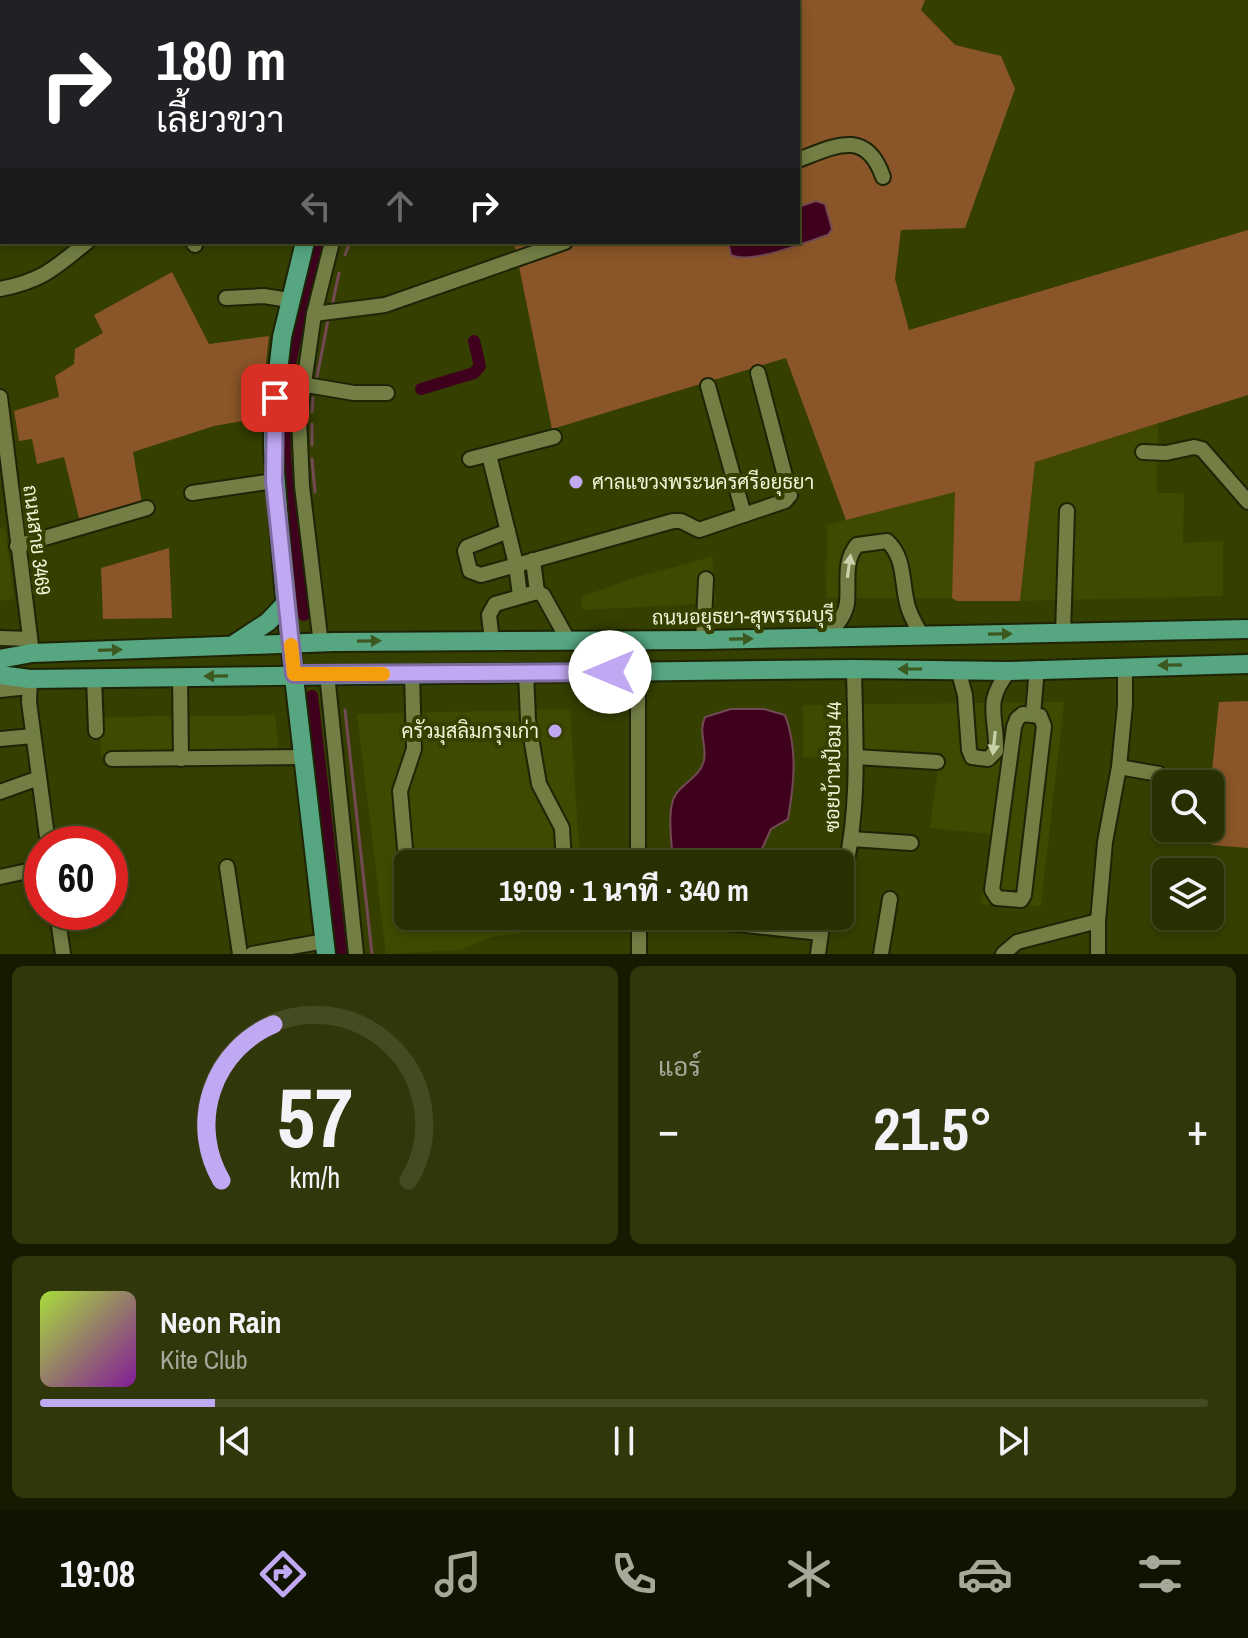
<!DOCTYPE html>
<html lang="th">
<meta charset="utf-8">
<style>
body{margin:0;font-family:"Archivo Narrow",Sarabun,sans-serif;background:#30370a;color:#f1f3f6;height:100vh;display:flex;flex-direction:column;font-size:30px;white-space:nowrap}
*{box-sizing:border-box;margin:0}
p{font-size:26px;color:#a5a999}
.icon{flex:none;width:44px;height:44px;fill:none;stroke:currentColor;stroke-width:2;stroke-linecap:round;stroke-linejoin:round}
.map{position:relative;height:954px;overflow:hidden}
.drawer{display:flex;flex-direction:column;gap:12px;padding:12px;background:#161a00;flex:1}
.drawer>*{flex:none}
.top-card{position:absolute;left:0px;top:0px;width:800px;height:244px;box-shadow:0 4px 12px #0003,0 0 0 2px #444a22;background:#202124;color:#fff;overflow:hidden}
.tools{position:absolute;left:1152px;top:770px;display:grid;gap:16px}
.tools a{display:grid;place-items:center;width:72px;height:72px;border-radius:12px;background:#282f00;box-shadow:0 4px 12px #0003,0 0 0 2px #444a22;font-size:40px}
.speed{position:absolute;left:24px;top:826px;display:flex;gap:16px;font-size:40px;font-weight:700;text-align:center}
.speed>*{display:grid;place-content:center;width:104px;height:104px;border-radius:50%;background:#282f00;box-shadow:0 4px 12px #0003,0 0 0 2px #444a22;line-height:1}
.speed .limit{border:12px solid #d22;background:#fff;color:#111}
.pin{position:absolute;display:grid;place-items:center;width:68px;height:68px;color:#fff;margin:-34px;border-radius:16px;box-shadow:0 4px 12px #0006}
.me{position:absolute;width:88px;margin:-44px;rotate:270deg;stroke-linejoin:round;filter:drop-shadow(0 0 6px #0008)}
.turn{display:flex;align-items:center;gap:28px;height:168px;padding:0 24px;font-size:36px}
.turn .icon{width:104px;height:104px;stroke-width:2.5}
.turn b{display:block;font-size:56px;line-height:68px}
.lanes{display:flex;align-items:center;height:76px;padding:0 24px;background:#0003;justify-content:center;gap:40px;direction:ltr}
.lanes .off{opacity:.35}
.big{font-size:60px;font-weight:800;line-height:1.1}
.drawer .card{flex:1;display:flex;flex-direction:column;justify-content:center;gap:12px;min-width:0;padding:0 28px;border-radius:12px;background:#30370a}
.drawer .dial{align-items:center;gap:0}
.dial svg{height:208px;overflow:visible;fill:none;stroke:#444a22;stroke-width:7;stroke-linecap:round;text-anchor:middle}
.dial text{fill:#f1f3f6;stroke:none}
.song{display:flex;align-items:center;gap:24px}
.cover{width:96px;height:96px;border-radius:12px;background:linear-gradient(135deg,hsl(80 70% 55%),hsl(290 70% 35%))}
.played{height:8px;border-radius:4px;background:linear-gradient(90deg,#c1a8f3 15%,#444a22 15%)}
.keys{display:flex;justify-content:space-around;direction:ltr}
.heat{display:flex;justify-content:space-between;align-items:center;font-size:44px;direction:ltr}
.drawer .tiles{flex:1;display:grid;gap:12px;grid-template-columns:1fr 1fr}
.card:last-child{grid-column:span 2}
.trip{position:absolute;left:394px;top:850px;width:460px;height:80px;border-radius:12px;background:#282f00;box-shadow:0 4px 12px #0003,0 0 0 2px #444a22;font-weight:800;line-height:80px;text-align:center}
.menu{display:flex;height:128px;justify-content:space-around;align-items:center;background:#101300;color:#a5a999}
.menu .icon{width:56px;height:56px}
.menu .active{color:#c1a8f3}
.menu b{font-size:36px;color:#f1f3f6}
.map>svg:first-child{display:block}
.built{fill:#3f4a00}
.green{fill:#8a5528}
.water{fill:#3f001d;stroke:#734a54;stroke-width:2}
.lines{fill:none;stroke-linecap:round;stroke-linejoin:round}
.stream{stroke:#734a54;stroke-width:3}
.canal{stroke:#3f001d;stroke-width:12}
.minor-casing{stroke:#1e2406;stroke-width:18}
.major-casing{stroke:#1e2406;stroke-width:22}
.minor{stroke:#727e44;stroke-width:14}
.major{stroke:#55a681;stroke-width:18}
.oneway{fill:#c8d1aa}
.oneway2{fill:#3d5920}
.route-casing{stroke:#7d6d9e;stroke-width:20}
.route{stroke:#c1a8f3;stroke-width:14}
.slow{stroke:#f59e0b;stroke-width:14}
.poi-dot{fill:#c1a8f3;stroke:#353f00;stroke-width:3}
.labels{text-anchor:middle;stroke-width:8;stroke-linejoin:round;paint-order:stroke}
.poi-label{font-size:20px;fill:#edf5d6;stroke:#353f00;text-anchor:start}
.street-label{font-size:20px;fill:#edf5d6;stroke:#353f00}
</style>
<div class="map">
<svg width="1248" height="954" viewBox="0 0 1248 954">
<rect width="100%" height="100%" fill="#353f00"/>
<g class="built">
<polygon points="1158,423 1157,493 1184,493 1183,543 1223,541 1223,596 1020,601 1035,462"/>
<polygon points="956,491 952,598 826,598 827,525"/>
<polygon points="0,528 5,528 14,599 0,601"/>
<polygon points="712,557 716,603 583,610 581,597 637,577"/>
<polygon points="1064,702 1041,906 981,904 991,834 930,828 939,761 803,757 803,705"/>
<polygon points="570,709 580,864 408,864 408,916 584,916 584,924 492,937 460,950 386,954 357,714"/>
<polygon points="275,715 279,751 101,755 99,717"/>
</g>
<g class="green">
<path d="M510 0H925L921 10 955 45 1001 56 1015 89 965 228 901 230 895 279 909 330 1248 230V395L1035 462 1020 601H957L952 598 955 492 846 520 786 358 552 429 514 242H728L731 255C750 265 806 242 828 236L832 229 816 201 798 207V2H505Z"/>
<polygon points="172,272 209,344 269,336 260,418 214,426 133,452 142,504 80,522 64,457 37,464 32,439 19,441 14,411 59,397 55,376 74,364 75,349 103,333 94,315"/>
<polygon points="169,548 172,618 103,619 101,568"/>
<polygon points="1248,701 1248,848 1211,845 1210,790 1219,702"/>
</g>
<g class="water">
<path d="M816 201 825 204 832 229 828 235C805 242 751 265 731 255L728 242H798V207Z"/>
<path d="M731 709H764L785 715C798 749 794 784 788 819L771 829 755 864H676L673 862C672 845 666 808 676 794 684 782 701 776 704 760 707 745 698 732 705 717Z"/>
</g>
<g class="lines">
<g class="stream">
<polyline points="376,2 377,0"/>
<polyline points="443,2 444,0"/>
<polyline points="345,255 350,242"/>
<polyline points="332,306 339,273"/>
<polyline points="316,382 328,320"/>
<polyline points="312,412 313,398"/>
<polyline points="312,445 312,424"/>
<polyline points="312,459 315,492"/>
<polyline points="345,710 372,954"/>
</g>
<g class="canal">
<polyline points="413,2 413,0"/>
<polyline points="421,389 474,373 480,366 474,341"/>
<path d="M304 615C296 546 281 475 285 405 288 353 307 293 320 242"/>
<polyline points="312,696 341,954"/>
</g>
<defs>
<g id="minor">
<polyline points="83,0 84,2"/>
<polyline points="175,2 177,0"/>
<polyline points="365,2 366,0"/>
<polyline points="426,2 427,0"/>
<polyline points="486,2 490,0"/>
<path d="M798 160C835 146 866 128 883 177"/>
<polyline points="0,172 2,171"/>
<polyline points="0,208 2,208"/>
<polyline points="193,242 195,245"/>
<path d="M0 289C42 281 55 268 87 242"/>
<polyline points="226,298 264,296 289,300"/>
<polyline points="314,314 385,305 565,242"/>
<polyline points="277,380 354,393 387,393"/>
<polyline points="708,386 744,515"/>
<polyline points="0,397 32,653"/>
<polyline points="1143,452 1166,453 1194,447 1202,449 1248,502"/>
<polyline points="489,455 516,564 520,596"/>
<polyline points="470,459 554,437"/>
<polyline points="192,493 274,481"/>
<polyline points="508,531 467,547 465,551 470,571 481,575 673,521 681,521 699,530 785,501 790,495 758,373"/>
<polyline points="17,546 147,508"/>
<polyline points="533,560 537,592"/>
<polyline points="1063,633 1067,511"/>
<polyline points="320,636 302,486 299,418 314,314 332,242"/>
<path d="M827 637C835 626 845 617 847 603 849 582 843 562 857 545L887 541C906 558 901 584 908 607 911 617 917 627 922 636"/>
<polyline points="0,638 30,639"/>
<polyline points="703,640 706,579"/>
<polyline points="492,641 489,615 495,604 537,592 543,595 568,640"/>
<path d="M958 669 965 695 969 750 972 757 988 759 996 751C997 714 983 704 1009 671"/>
<polyline points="526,672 528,720 539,784 562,828 564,864"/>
<polyline points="638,672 638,864"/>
<polyline points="327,674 356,954"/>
<polyline points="180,676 181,759"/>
<polyline points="94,678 96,731"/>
<polyline points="30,679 29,702 48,844"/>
<polyline points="0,690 29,687"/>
<polygon points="1023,714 1040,716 1044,726 1024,895 1021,900 997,898 992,890 1014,727 1017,719"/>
<polyline points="1033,714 1037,668"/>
<polyline points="0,739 33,736"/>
<polyline points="856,757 937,762"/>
<polyline points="112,759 304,757"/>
<polyline points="1119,767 1159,774 1166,785"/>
<polyline points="0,792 39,778"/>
<polyline points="851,839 911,843"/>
<path d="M846 865C860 801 855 734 854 669"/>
<polyline points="227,867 240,954"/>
<polyline points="0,877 42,868"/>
<polyline points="408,883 400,791 414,749 412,673"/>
<polyline points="57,912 63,954"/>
<polyline points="411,916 411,918"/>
<polyline points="639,916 639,954"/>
<polyline points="639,920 718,922 821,933 818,954"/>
<polyline points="252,954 325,941"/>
<polyline points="881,954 890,899"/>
<polyline points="1003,954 1017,942 1098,921"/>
<polyline points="1098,954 1098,921 1105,842 1119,767 1125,705 1125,666"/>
</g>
<g id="major">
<polyline points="397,2 397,0"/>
<polyline points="305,242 282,337 273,415 273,446 285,599 326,954"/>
<polyline points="236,643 268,622 286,603"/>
<polyline points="0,659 32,653 334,642 703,640 1248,629"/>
<polyline points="0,675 30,679 854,669 1009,671 1248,664"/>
</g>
</defs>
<use href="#minor" class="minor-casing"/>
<use href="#major" class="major-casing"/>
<use href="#minor" class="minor"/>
<use href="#major" class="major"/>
</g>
<defs><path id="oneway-solid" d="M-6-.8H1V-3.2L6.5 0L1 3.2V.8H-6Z" transform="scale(2)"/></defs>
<g class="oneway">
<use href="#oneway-solid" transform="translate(849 566) rotate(-82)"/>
<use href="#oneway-solid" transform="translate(994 743) rotate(96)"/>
</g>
<g class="oneway2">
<use href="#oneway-solid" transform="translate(1000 634) rotate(-1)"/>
<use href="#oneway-solid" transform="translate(741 639) rotate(-1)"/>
<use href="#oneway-solid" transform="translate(369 641) rotate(-1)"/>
<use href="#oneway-solid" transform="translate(110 650) rotate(-2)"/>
<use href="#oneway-solid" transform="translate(1170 665) rotate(179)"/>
<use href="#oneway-solid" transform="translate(910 669) rotate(180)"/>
<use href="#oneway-solid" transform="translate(216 676) rotate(179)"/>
</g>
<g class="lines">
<defs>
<polyline id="route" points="275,398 274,481 294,674 610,672"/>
</defs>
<use href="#route" class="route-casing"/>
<use href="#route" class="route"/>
<polyline class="slow" points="291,645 294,674 383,674"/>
</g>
<g class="poi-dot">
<circle cx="576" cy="482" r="8"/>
<circle cx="555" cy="731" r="8"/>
</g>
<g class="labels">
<g class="poi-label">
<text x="592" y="489">ศาลแขวงพระนครศรีอยุธยา</text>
<text x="539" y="738" text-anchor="end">ครัวมุสลิมกรุงเก่า</text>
</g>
<g class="street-label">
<text transform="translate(37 540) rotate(83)" y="7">ถนนสาย 3469</text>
<text transform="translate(743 616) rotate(-1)" y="7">ถนนอยุธยา-สุพรรณบุรี</text>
<text transform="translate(833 767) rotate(-89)" y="7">ซอยบ้านป้อม 44</text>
</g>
</g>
</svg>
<div class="tools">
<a><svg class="icon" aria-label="search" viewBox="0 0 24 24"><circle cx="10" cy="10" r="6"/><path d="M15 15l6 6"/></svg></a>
<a><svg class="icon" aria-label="layers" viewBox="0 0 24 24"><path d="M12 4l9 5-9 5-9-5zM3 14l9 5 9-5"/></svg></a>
</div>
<div class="speed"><div class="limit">60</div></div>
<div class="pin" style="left:275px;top:398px;background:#d93025"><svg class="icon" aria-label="arrive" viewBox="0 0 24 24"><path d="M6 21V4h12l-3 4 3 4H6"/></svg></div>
<svg class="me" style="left:610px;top:672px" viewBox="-20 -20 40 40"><circle r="19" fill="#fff"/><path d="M0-13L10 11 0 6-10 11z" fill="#c1a8f3"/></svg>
<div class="trip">19:09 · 1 นาที · 340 m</div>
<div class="top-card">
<div class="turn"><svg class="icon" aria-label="right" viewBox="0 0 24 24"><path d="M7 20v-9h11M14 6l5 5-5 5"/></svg><div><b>180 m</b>เลี้ยวขวา</div></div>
<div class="lanes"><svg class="icon off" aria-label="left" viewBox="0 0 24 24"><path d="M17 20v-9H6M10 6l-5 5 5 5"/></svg><svg class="icon off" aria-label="ahead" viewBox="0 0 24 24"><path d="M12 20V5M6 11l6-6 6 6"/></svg><svg class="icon" aria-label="right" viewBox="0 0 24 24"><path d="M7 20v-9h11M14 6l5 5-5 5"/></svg></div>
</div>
</div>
<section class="drawer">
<div class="tiles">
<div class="card dial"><svg viewBox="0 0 100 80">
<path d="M14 69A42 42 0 1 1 86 69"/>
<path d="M14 69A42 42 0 0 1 34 9" stroke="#c1a8f3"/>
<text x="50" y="56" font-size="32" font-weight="700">57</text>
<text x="50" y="72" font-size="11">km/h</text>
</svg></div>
<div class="card"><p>แอร์</p>
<div class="heat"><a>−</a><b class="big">21.5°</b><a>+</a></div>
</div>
<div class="card">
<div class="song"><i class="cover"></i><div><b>Neon Rain</b><p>Kite Club</p></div></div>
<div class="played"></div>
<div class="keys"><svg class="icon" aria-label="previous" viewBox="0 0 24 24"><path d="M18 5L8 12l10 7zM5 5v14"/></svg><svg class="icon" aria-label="pause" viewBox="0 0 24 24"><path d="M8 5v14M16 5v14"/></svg><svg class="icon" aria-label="next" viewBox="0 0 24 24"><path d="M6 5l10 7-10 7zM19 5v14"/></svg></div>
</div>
</div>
</section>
<nav class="menu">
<b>19:08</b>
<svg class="icon active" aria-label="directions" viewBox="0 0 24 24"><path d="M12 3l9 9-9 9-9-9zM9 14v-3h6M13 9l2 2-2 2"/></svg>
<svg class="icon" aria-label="music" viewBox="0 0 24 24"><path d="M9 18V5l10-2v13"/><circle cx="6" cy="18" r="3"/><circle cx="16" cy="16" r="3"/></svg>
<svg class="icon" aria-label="phone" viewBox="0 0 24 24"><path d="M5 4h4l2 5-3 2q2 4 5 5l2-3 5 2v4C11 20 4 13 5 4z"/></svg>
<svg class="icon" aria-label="climate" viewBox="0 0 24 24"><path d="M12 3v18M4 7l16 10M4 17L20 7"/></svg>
<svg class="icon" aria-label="car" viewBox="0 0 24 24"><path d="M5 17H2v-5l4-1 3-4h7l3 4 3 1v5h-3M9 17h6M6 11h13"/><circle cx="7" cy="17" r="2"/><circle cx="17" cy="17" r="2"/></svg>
<svg class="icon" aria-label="filters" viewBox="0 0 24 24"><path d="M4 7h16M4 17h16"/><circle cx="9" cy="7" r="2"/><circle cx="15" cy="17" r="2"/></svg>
</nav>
